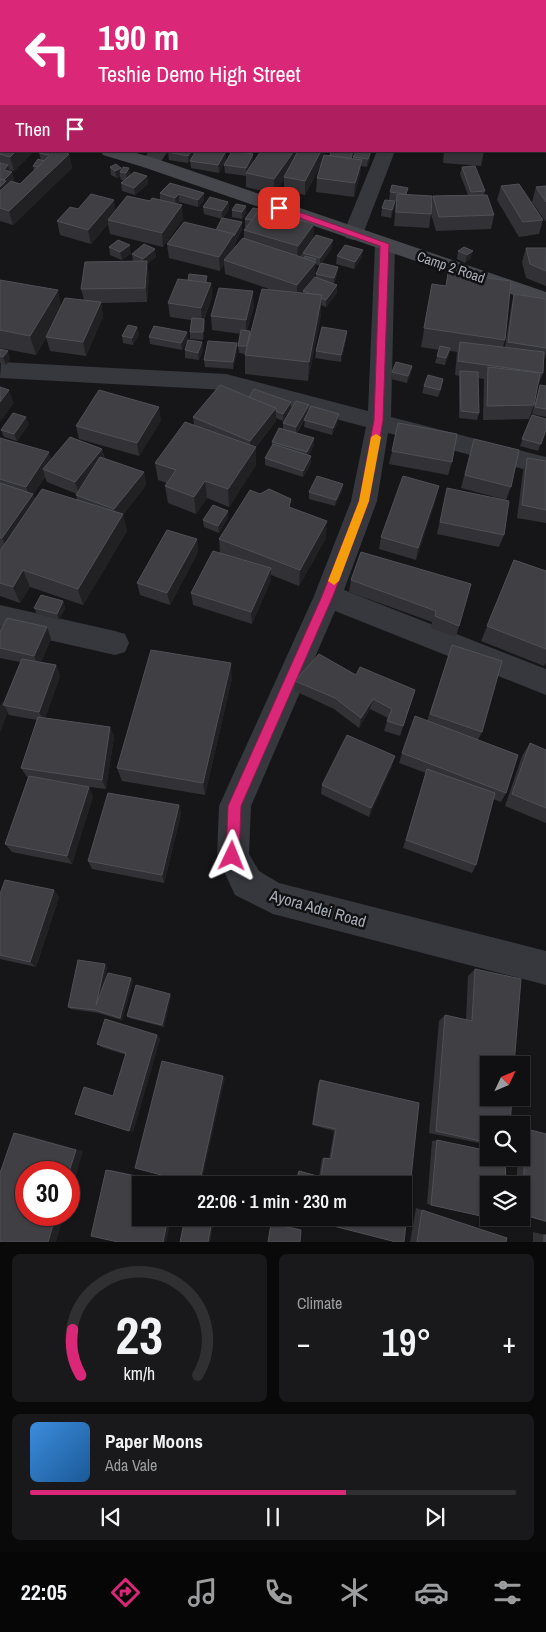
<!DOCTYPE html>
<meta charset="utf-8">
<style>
body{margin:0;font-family:"Archivo Narrow",sans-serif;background:#19191b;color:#f1f3f6;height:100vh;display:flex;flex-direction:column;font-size:19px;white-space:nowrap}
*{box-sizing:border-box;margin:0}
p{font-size:16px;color:#9c9d9f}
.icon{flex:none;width:28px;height:28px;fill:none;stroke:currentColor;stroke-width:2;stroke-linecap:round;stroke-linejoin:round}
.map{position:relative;height:1242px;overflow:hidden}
.drawer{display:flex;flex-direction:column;gap:12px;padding:12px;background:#09090a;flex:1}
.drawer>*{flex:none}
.hud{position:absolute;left:0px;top:0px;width:546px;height:152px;box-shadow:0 1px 4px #0004,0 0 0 1px #303032;background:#db2777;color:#fff;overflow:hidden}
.needle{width:32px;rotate:46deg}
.tools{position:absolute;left:480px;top:1056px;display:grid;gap:10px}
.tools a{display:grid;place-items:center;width:50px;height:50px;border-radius:0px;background:#101012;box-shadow:0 1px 4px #0004,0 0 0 1px #303032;font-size:25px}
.speed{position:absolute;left:15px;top:1161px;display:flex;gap:10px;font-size:25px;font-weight:700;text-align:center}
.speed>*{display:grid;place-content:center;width:65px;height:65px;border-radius:50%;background:#101012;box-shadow:0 1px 4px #0004,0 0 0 1px #303032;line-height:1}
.speed .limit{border:8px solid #d22;background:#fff;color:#111}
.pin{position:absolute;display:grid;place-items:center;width:42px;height:42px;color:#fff;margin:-21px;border-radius:10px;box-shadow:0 2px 8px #0006}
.me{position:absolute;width:55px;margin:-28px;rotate:2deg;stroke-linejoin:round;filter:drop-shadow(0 0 4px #0008)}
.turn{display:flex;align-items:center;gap:18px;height:105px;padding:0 15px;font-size:22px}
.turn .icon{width:65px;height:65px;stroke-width:2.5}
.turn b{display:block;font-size:35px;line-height:42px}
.then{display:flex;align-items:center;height:48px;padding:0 15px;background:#0003;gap:10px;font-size:19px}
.big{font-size:38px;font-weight:600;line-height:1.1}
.drawer .widget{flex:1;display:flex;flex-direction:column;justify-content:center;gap:8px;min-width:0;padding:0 18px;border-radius:8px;background:#19191b}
.drawer .dial{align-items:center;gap:0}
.dial svg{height:130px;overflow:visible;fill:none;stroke:#303032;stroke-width:7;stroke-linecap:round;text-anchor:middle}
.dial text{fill:#f1f3f6;stroke:none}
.song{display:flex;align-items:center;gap:15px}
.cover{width:60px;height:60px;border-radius:8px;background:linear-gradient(135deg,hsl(210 70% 55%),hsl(210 70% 35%))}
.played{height:5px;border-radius:2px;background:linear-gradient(90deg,#db2777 65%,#303032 65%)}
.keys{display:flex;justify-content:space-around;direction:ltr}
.heat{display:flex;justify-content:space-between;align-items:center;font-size:28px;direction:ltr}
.drawer .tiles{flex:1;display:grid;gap:12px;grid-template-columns:1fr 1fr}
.widget:last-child{grid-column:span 2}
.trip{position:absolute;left:132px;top:1176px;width:280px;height:50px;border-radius:0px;background:#101012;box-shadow:0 1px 4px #0004,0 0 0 1px #303032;font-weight:600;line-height:50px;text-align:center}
.menu{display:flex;height:80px;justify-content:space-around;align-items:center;background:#060607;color:#9c9d9f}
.menu .icon{width:35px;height:35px}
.menu .current{color:#db2777}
.menu b{font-size:22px;color:#f1f3f6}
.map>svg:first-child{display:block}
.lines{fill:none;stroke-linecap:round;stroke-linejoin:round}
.street{fill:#37383d;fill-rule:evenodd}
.secondary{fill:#45474d;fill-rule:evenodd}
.wall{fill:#323236;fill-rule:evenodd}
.shaded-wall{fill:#212124}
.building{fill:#3f3f44;stroke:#4f5156}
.route{fill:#db2777;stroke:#8e194d}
.slow{fill:#f59e0b}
.labels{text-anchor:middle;stroke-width:5;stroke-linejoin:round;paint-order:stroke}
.far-street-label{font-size:14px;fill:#a8adb8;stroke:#111113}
.street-label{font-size:16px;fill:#a8adb8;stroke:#111113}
</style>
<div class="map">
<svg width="546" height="1242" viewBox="0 0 546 1242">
<rect width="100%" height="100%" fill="#161618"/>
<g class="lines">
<g class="street">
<path d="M149 151H168C161 161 157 170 143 167L141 163Z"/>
<polygon points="377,151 395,151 363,234 360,238 353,240 346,238 343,234"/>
<polygon points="385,239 392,241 395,245 391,417 546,457 546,475 388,433 377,501 344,590 546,669 546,695 335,611 251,806 249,854 259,871 279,883 546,951 546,985 273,914 235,895 222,867 217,856 219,806 314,596 351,501 366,427 226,390 0,378 1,362 226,374 368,411 375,245 378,241"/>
<polygon points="0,605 115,631 125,634 129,643 125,652 115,655 0,629"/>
</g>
<g class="secondary">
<rect x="0" y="115" width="1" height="10"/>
<polygon points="100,151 130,151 157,159 546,292 546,306 143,167 103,155"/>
</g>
</g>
<g class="wall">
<polygon points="97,0 120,0 119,1 102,1"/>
<rect x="185" y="0" width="31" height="1"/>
<polygon points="400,0 450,0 451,1 400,1"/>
<rect x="467" y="0" width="61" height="1"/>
<polygon points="1,4 1,63 0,64 0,5"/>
<rect x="545" y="53" width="1" height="24"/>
<polygon points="1,64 1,103 0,103 0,65"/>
<polygon points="0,136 1,151 34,151 14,171 10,170 14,179 12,182 20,184 34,171 33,166 41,160 39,153 69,154 72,168 13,225 0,221"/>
<polygon points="195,151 226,151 226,159 219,173 191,168 190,161 192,158 188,163 169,160 168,152 194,155 196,152"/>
<polygon points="444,151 484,151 481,166 443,163"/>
<polygon points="253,154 253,162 251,166 323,158 353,159 353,157 370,158 367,167 361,166 360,174 354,197 316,192 317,178 322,162 305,195 284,191 284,179 274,194 246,187 246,175 246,176 225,173 224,165"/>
<polygon points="110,167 122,169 130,175 147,176 148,184 135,195 122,191 121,183 125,180 121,180 120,176 117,178 111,175"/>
<polygon points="462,167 485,191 484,195 494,215 491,229 436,231 431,214 429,228 394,226 396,201 389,200 390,192 407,195 432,204 433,196 468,195 460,174"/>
<polygon points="170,183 204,201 198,207 179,202 178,204 183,219 163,247 110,234 108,224 91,244 60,235 57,221 78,209 116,210 150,201 160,200 160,193"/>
<polygon points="501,186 543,220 539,234 519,237 497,200"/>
<polygon points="546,186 546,222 532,202 536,187"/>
<polygon points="395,201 394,209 391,218 381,216 382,208"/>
<path d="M228 202 229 209 223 218 242 222V229L235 244V248L244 238V230L247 227H245V219L259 211 314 224 313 238 332 248 321 264 337 274 334 284 337 285V293L326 307 321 305V315L308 381 245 374V354L239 353 238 346 241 334 212 330 211 316 254 306 247 331H250V335L272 290 225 274 224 264 220 271 169 258 167 244 216 230 222 219 204 214 203 207ZM315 264 320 266 316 274V278L303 291V293H301L315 276Z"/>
<polygon points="236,204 246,213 242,219 232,217 232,210"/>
<polygon points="109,247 131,253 122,260 110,255"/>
<polygon points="526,248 546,248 546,286 526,278 522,262"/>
<polygon points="458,251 471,258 465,263 457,259"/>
<polygon points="132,254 156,257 147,264 149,275 147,302 101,303 103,316 86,356 50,351 46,337 47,336 36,355 0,348 0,280 61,306 84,300 81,289 133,262"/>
<polygon points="337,256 362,257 354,269 336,264"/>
<polygon points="207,276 207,283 211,283 212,297 204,319 205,326 203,340 190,339 190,332 191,320 170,317 168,303 188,280"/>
<polygon points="432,284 505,340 503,347 505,347 511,308 514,294 546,299 546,353 544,360 543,373 538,386 537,386 534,405 529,419 483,420 484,379 478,378 479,413 477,420 459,418 459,376 455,375 457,352 450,351 445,365 435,363 439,350 421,347"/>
<polygon points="137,327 139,335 133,345 123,343 122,336"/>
<polygon points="149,337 188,339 182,350 150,344"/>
<polygon points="346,339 341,362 315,358 316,351"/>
<polygon points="237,343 237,351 233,369 205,367 204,360"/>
<polygon points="0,349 10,358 6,365 0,363"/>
<polygon points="185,350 203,350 199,360 185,358"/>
<polygon points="412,366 411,373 407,383 391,379 392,372"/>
<polygon points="540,385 546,386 546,417 532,414"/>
<polygon points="424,386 442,387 438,397 422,393"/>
<polygon points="249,397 291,402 291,409 283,421 276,418 276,421 256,447 256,465 229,507 207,498 196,514 168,503 165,486 167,483 158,480 155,463 194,425 193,417"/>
<polygon points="309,405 308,412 338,421 332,435 304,427 305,419 297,433 314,438 314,445 309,455 311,456 311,463 303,477 265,465 265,458 272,445 272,442 283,430 283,423"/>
<polygon points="532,415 546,430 538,451 520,446"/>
<polygon points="161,420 139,456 79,439 76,426"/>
<polygon points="29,424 17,441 4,437 1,430"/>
<path d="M0 438 51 459 102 449 105 459 144 472 146 485 123 515 127 531 83 605 30 587 20 603 0 596ZM45 477 47 482 77 494 76 495 77 500 35 499 33 495Z"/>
<polygon points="474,439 511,487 506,500 461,488"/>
<polygon points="392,451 452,462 448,475 389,464"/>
<polygon points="527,458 546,461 546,523 517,518 523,471"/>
<polygon points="447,488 504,535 499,547 437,534"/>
<polygon points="342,491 335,506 309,499 309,492"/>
<polygon points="436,499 416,560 379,549 381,537"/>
<polygon points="291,508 326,538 299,586 271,575 271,580 252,624 193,605 191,593 220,553 219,539"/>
<polygon points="228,518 219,533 204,527 203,520"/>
<polygon points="197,539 198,552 170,605 140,595 137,583"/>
<polygon points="361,552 459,626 456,637 431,628 432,622 349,592 351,580"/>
<polygon points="514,560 546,571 546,663 544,666 481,641"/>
<polygon points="63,601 65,608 59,620 37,614 34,608"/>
<polygon points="0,625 2,626 3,627 47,627 51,639 41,662 56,665 60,676 45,718 110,727 114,737 106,789 82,786 93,796 72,864 12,852 5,844 28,777 27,777 21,768 37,720 9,715 3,705 20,662 0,658"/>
<polygon points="452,645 482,732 478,740 506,793 501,802 493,799 476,865 472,873 403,848 426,773 399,763 402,753 427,721"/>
<polygon points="356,675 415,690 400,736 384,731 388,718 370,709 359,728 334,709 295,691 295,681"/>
<polygon points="232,678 205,795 122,781 117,768"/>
<polygon points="530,743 546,750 546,823 505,806 522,756"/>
<polygon points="392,766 369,817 321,794 322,785"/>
<polygon points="179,805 181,814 164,883 92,869 88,861"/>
<polygon points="0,894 59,897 36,967 0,959"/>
<polygon points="105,964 107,967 103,987 133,981 122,1020 98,1013 71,1009 68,1007"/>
<polygon points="475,969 489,1125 489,1145 429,1133 439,1021 445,1015 466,1020 468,976"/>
<polygon points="171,996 164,1027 129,1018 127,1016"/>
<polygon points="157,1035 160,1039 133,1132 113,1096 126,1055 101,1047 97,1044"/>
<polygon points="320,1080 404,1185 295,1185 298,1171 319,1177 322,1158 329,1159 334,1131 312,1125 318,1084"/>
<polygon points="527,1129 546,1134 546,1222 521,1215 521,1185 516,1185 518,1158 521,1158 521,1130"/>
<polygon points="437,1140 508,1222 427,1204 432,1141"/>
<polygon points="106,1170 111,1170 177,1184 166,1242 118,1242"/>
<polygon points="416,1208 422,1210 506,1242 410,1242"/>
<polygon points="185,1218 209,1218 214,1219 210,1242 180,1242"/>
<polygon points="271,1222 300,1229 301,1230 268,1242"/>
<polygon points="533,1232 546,1235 546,1242 533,1242"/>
</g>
<g class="shaded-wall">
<polygon points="1,46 1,63 0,64 0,47"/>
<polygon points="16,151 34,151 14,171 10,157"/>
<polygon points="191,151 194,151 194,155 188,163 188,156"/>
<polygon points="226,151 226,159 219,173 218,165"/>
<polygon points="294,151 303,151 284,177 284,179 274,194 274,179"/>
<polygon points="321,151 324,151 323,160 305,195 305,181"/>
<polygon points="371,151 370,158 367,167 368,159"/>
<polygon points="69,154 72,168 13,225 9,211"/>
<polygon points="253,154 253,162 247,173 246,173 246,176 246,168"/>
<polygon points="362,160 360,174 354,197 355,183"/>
<polygon points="8,165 10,173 4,170"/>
<polygon points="121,168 122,172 120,172 120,176 117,178 115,171"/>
<polygon points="129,168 131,176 127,181 126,173"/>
<polygon points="12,172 14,179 8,186 0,206 0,187 3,180"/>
<polygon points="147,176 148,184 135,195 134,188"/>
<polygon points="204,193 204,201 198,207 198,200"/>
<polygon points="179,194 179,202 176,206 175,198"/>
<polygon points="114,200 116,215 108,220 108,224 91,244 88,230"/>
<polygon points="395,201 394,209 391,218 392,210"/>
<polygon points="228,202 229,209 222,219 222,211"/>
<polygon points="182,205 183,219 163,247 162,233"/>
<polygon points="246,206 246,213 242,219 242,212"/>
<polygon points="242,222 242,229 235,244 235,249 224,260 224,264 220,271 219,257"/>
<polygon points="314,224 313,239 297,261 298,246"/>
<polygon points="333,240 332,248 320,266 320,258"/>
<polygon points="130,245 131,253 122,260 120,252"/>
<polygon points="155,249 156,257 147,264 149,275 147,302 143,259"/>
<polygon points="363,250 362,257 354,269 355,262"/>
<polygon points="473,251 471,258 465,263 467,255"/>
<polygon points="316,259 315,276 297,299 297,285"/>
<polygon points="338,267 337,274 333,285 334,278"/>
<polygon points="211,283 212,297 202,322 201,308"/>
<polygon points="337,285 337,293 326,307 326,300"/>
<polygon points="58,290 62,309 36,355 30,336"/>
<polygon points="253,291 254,306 246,334 246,320"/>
<polygon points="322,295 321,315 308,381 309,362"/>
<polygon points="101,302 103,316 86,356 83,342"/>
<polygon points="204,319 205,326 203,340 203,332"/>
<polygon points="137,327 139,335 133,345 132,338"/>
<polygon points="347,331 346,339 341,362 341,355"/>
<polygon points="187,332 188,339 182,350 181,343"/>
<polygon points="202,342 203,350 199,360 198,353"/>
<polygon points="237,343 237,351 233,369 233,362"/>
<polygon points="450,348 449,356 445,365 446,358"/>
<polygon points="8,351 10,358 6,365 3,357"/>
<polygon points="412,366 411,373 407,383 408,376"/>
<polygon points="443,379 442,387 438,397 440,390"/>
<polygon points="9,390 14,403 0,422 0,402"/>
<polygon points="291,402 291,409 283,421 283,414"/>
<polygon points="309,405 308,413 296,434 296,427"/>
<polygon points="159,407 161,420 139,456 137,443"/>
<polygon points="276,408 276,421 250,454 250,441"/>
<polygon points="339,414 338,421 332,435 333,428"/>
<polygon points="26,417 29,424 17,441 14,434"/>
<polygon points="314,438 314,445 307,459 307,452"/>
<polygon points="256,447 256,465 229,507 228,489"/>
<polygon points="102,449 105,462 79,495 75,482"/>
<polygon points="49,452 53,465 43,469 45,477 33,495 39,511 10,555 2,538 30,498 26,487"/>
<polygon points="311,456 311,463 303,477 303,471"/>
<polygon points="144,472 146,485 123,515 127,531 83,605 78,589 117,522 114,509"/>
<polygon points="205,481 207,498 196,514 194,497"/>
<polygon points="343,484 342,491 335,506 336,500"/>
<polygon points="439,486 436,499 416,560 418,548"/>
<polygon points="228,511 228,518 219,533 218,526"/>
<polygon points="327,521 326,538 299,586 300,570"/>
<polygon points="197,539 198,552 170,605 167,593"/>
<polygon points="271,568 271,580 252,624 251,612"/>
<polygon points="23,570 30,587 20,603 13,587"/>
<polygon points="63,601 65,608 59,620 57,614"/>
<polygon points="47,627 51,639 39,667 34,656"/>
<polygon points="231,663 232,678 205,795 203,783"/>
<polygon points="56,665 60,676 44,722 39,712"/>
<polygon points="373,699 370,709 359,728 361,718"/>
<polygon points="2,702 8,712 0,733 0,706"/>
<polygon points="110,727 114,737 106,789 102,780"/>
<polygon points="395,756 392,766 369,817 371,808"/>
<polygon points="89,787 93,796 72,864 67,856"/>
<polygon points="179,805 181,814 164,883 162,875"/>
<polygon points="54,890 59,897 36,967 30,962"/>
<polygon points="105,964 107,967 99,1008 96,1005"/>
<polygon points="131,978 133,981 122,1020 120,1018"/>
<polygon points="170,994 171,996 164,1027 162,1025"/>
<polygon points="157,1035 160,1039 133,1132 129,1131"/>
<polygon points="223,1076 225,1079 201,1184 199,1185"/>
<polygon points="14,1133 24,1134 83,1151 69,1199 69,1172"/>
<polygon points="56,1215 64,1215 56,1242 48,1242"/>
<polygon points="168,1218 171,1218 166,1242 163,1242"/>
<polygon points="214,1219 210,1242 208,1242 212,1220"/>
</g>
<g class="building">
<polygon points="8,0 34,0 41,1 6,1"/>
<rect x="165" y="0" width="9" height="1"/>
<polygon points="269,0 280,0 290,1 268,1"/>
<polygon points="309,0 311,0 320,1 308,1"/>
<polygon points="410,0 450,0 451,1 411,1"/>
<polygon points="471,0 481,0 481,1 472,1"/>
<polygon points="481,0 515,0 516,1 482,1"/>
<polygon points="1,6 1,19 0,19 0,7"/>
<polygon points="0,28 1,28 1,35 0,34"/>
<polygon points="0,34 1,35 1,46 0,47"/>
<rect x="545" y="53" width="1" height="10"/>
<polygon points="1,64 1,88 0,90 0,65"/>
<polygon points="1,135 1,151 16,151 10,157 0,154 0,136"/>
<polygon points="41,151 51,151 48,155 39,153"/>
<polygon points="54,151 61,151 69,154 9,211 0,208 0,191 11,181 20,184"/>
<polygon points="169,151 191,151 188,156 168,152"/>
<polygon points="196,151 226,151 218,165 190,161"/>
<polygon points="232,151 253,154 246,168 224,165"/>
<polygon points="261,151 294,151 274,179 246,173"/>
<polygon points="298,151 321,151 305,181 284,177"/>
<polygon points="331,151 353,151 351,158 330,156"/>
<polygon points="356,151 371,151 368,159 353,157"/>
<polygon points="324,155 362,160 355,183 317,178"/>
<polygon points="38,159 44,161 38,167 33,166"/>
<polygon points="0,163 8,165 4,170 12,172 4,180 0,179"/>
<polygon points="116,164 121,168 115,171 110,167"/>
<polygon points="475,166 485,191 471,192 462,167"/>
<polygon points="123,167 129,168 126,173 120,172"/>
<polygon points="134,172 147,176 134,188 121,183"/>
<polygon points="0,179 6,181 0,187"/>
<polygon points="170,183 204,193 198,200 179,194 175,198 160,193"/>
<polygon points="519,184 543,220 523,222 501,186"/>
<polygon points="392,185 408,188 406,194 390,192"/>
<polygon points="546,186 546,202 536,187"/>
<polygon points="91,194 114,200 88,230 57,221 70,207 78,209"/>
<polygon points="397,194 432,196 431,214 396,212"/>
<polygon points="487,195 494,215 439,217 433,196"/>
<polygon points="127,196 150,201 152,198 182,205 162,233 108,220"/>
<polygon points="210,197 228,202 222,211 203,207"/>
<polygon points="385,200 395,201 392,210 382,208"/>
<polygon points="236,204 246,206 242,212 232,210"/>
<polygon points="253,208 259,209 252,220 245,219"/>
<polygon points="261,209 314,224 298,246 244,230"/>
<polygon points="222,218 242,222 234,236 234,234 216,230"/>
<polygon points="184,222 234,234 219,257 167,244"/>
<polygon points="316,235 333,240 320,258 303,253"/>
<polygon points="243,238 316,262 297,285 224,260"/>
<polygon points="118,240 130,245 120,252 109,247"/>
<polygon points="144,244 155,249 143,259 132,254"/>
<polygon points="345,245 363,250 355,262 337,256"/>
<polygon points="464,247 473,251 467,255 458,251"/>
<polygon points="526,248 546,248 546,271 530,264"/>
<polygon points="305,256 316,259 314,262 304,258"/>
<polygon points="147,261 145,288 81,289 85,262"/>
<polygon points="321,263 338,267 334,278 316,274"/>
<polygon points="448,273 511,281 505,340 424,328 432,284 446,286"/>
<polygon points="189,274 207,276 205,283 188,280"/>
<polygon points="315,277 337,285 326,300 321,298 322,295 312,294 303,291"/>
<polygon points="178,279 211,283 201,308 168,303"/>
<polygon points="0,280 58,290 30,336 0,330"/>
<polygon points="219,288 253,291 246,320 211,316"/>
<polygon points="262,289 322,295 309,362 245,355"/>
<polygon points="514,294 546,299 546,348 508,342"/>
<polygon points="65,298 101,302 83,342 46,337"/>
<polygon points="192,318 204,319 203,332 190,332"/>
<polygon points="128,325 137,327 132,338 122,336"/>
<polygon points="154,326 187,332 181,343 149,337"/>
<polygon points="322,327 347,331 341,355 316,351"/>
<polygon points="241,330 250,331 247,346 238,346"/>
<polygon points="188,340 202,342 198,353 185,350"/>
<polygon points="208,341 237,343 233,362 204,360"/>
<polygon points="460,342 544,352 543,373 458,361"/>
<polygon points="440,346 450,348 446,358 437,356"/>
<polygon points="0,349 8,351 3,357 0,356"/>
<polygon points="396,362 412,366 408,376 392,372"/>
<polygon points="488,367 540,373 534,405 487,406"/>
<polygon points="460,371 478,372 479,413 461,411"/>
<polygon points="428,375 443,379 440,390 424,386"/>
<polygon points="220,385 276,408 250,441 193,417"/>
<polygon points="540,385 546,386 546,409 535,407"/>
<polygon points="0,387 9,390 0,402"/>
<polygon points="254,389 291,402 283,414 276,411 276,408 249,397"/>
<polygon points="99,390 159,407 137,443 76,426"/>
<polygon points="296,401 309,405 296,427 283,423"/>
<polygon points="311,406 339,414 333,428 304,420"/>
<polygon points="13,413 26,417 14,434 1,430"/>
<polygon points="532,415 546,419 546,430 541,444 522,439"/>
<polygon points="185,422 256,447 228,489 205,481 194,497 165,486 176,470 155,463"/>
<polygon points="398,423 457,434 452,462 392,451"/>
<polygon points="279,428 314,438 307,452 272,442"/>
<polygon points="70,437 102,449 75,482 43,469"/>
<polygon points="0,438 49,452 26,487 0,479"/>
<polygon points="474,439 519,450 511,487 465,475"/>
<polygon points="273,444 311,456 303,471 265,458"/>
<polygon points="100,457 144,472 114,509 76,495"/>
<polygon points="527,458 546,461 546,510 522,505"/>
<polygon points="317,476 343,484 336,500 309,492"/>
<polygon points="403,476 439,486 418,548 381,537"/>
<polygon points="0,483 33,494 2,538 0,538"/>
<polygon points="447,488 509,501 504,535 440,522"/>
<polygon points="42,489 123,514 78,589 23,570 13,587 0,583 0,551"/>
<polygon points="269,489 291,499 289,507 327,521 300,570 219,539 250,490 260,494"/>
<polygon points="213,505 228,511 218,526 203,520"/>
<polygon points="167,530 197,539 167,593 137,583"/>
<polygon points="213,551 271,568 251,612 191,593"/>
<polygon points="361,552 471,584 459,626 435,616 436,611 351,580"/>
<polygon points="514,560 546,571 546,649 487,626"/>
<polygon points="41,595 63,601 57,614 34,608"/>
<polygon points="7,618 47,627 34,656 0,648 0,632"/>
<polygon points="452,645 502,661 482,732 430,714"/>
<polygon points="151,650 231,663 203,783 117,768"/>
<polygon points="319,654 356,675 360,667 415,690 403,726 387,721 392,709 373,699 361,718 335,698 295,681"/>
<polygon points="22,659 56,665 39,712 3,705"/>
<polygon points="415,716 518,755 506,793 402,753"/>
<polygon points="38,717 110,727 102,780 21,768"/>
<polygon points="347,735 395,756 371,808 322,785"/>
<polygon points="530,743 546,750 546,808 512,794"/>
<polygon points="427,769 495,793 476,865 406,840"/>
<polygon points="29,776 89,787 67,856 5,844"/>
<polygon points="108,793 179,805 162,875 88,861"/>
<polygon points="5,880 54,890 30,962 0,955 0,894"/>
<polygon points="78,960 105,964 96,1005 108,973 131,978 120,1018 95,1010 68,1007"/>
<polygon points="475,969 521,979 514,1065 489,1065 489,1098 512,1098 510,1125 489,1125 489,1143 436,1131 445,1015 472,1021"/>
<polygon points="136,985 170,994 162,1025 127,1016"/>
<polygon points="105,1019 157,1035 129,1131 75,1114 84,1087 113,1096 126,1053 97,1044"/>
<polygon points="162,1061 223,1076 199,1185 135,1168"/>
<polygon points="320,1080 419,1103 404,1242 396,1242 302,1218 404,1218 404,1185 296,1185 299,1171 321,1177 324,1158 331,1159 336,1129 313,1124"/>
<polygon points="527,1129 546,1134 546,1221 521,1214"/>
<polygon points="14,1133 76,1150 69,1172 26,1172 26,1215 56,1215 48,1242 0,1242 0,1173"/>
<polygon points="437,1140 489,1151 489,1158 505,1158 506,1185 489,1185 489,1218 508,1218 508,1222 431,1205"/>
<polygon points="106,1170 174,1184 174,1185 141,1185 141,1218 168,1218 163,1242 118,1242 91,1236"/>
<polygon points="422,1210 507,1238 506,1242 417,1242"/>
<polygon points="185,1218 201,1218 212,1220 208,1242 180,1242"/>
<polygon points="271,1224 301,1230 300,1242 268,1242"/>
<rect x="544" y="1235" width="2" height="7"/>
</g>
<polygon class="route" points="277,206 282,206 389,244 383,420 369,501 333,596 241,806 239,856 237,861 232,863 228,861 226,856 228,806 322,596 359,501 374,420 380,246 277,210"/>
<polygon class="slow" points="376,434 381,437 369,501 339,581 334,585 328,581 359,501 371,437"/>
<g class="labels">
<g class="far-street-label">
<text transform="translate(451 267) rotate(19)" y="5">Camp 2 Road</text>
</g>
<g class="street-label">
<text transform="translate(318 908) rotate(16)" y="6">Ayora Adei Road</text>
</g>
</g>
</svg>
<div class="tools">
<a><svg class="needle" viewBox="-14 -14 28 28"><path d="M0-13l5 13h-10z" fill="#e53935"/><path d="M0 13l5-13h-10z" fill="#9c9d9f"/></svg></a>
<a><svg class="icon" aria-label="search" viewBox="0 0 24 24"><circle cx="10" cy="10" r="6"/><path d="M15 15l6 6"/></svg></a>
<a><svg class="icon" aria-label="layers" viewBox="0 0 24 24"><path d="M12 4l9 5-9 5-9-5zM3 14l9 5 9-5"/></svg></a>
</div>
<div class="speed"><div class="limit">30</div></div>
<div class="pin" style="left:279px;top:208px;background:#d93025"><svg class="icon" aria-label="arrive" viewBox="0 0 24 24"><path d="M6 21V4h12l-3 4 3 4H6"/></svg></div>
<svg class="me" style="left:232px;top:856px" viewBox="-20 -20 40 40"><path d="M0-17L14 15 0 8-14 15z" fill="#db2777" stroke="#fff" stroke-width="4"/></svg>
<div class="trip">22:06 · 1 min · 230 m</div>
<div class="hud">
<div class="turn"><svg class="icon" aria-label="left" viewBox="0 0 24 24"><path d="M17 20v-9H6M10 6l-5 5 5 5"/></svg><div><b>190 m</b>Teshie Demo High Street</div></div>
<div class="then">Then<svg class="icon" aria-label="arrive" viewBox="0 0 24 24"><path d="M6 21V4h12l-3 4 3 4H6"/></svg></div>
</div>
</div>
<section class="drawer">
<div class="tiles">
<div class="widget dial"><svg viewBox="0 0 100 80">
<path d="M14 69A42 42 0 1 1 86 69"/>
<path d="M14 69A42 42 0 0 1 9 41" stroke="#db2777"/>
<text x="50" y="56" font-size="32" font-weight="700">23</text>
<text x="50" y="72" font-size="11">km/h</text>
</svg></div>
<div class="widget"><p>Climate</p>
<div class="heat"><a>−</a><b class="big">19°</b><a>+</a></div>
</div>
<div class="widget">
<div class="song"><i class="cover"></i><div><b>Paper Moons</b><p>Ada Vale</p></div></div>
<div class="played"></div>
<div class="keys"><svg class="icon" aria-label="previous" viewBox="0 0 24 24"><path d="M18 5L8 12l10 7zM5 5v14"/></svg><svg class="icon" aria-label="pause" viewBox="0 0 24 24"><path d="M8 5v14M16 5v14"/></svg><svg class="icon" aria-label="next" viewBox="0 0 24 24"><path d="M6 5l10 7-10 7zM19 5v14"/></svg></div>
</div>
</div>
</section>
<nav class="menu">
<b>22:05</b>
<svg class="icon current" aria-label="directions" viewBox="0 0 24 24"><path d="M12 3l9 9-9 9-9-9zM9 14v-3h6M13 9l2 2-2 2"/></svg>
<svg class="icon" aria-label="music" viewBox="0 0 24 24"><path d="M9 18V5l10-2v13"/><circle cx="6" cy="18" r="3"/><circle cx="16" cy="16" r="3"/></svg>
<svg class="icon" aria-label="phone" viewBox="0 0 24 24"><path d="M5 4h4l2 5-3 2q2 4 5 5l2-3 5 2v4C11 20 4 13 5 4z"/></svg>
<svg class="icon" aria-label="climate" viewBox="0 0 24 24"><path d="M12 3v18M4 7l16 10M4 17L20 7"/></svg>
<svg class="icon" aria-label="car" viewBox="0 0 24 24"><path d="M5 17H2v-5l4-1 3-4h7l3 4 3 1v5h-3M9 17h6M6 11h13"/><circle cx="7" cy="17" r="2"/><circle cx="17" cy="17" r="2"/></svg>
<svg class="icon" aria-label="filters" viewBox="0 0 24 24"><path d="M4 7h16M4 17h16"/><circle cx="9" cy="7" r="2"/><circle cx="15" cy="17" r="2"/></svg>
</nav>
